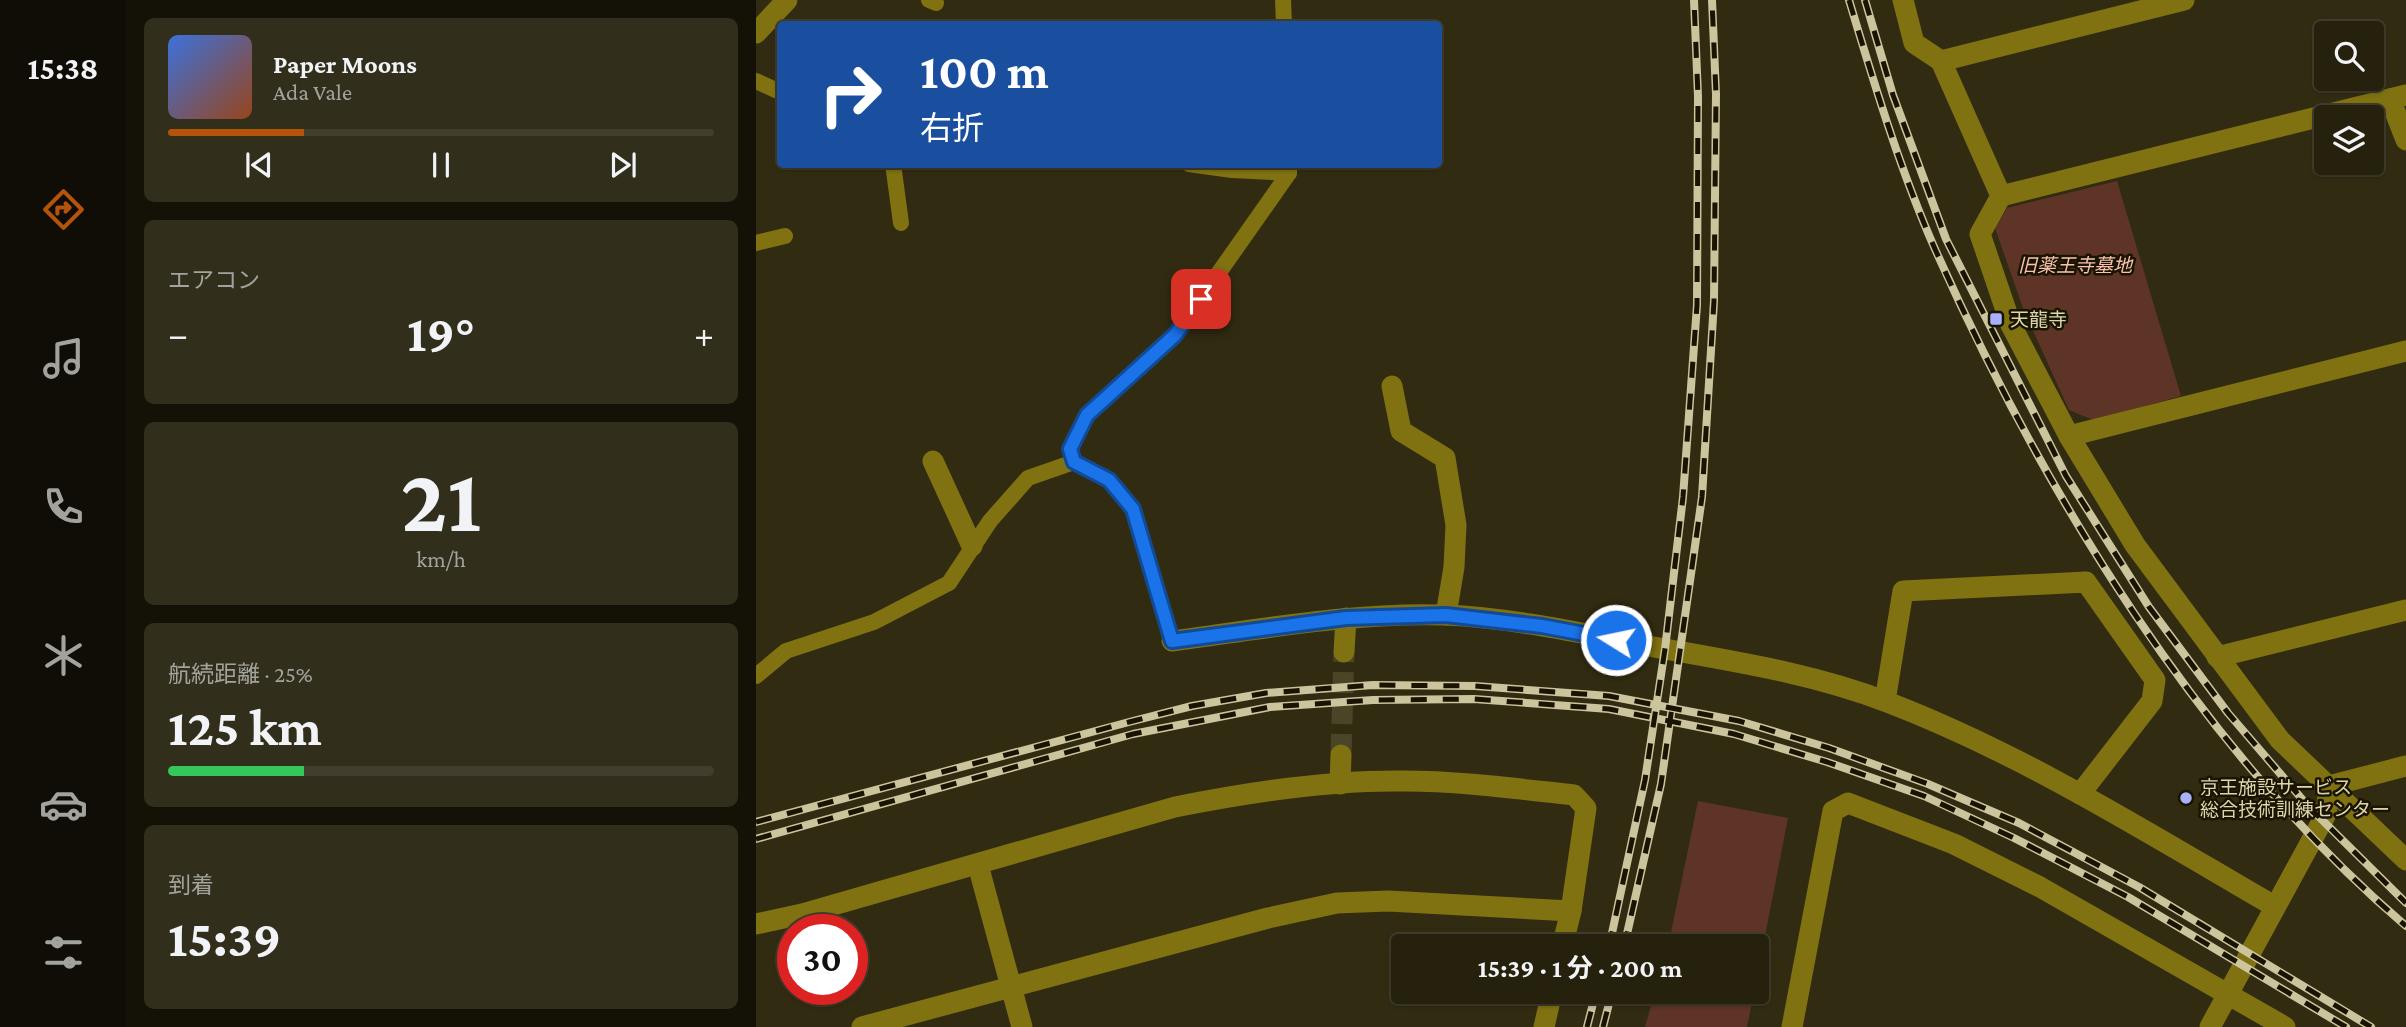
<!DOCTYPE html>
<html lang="ja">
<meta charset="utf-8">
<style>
body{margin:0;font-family:"Crimson Pro","Noto Sans JP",serif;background:#312e1b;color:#f1f3f6;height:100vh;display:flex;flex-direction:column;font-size:26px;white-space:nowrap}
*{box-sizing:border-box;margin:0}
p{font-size:23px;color:#a3a39d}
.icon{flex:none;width:38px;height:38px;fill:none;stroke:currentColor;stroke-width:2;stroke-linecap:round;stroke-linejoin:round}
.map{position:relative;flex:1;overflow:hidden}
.panel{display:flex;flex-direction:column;gap:18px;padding:18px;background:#141207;width:630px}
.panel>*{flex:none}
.top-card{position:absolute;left:21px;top:21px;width:665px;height:147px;border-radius:7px;box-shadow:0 2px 5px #0004,0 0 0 2px #423e2e;background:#1a4fa0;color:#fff;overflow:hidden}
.tools{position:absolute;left:1558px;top:21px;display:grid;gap:14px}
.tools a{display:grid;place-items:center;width:70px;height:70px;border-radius:7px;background:#25210d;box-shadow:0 2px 5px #0004,0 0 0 2px #423e2e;font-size:35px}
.speed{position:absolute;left:21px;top:914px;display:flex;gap:14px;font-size:35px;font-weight:700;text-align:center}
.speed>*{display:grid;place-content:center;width:91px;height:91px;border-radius:50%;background:#25210d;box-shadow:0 2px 5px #0004,0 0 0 2px #423e2e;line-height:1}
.speed .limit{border:10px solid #d22;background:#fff;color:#111}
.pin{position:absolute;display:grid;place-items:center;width:60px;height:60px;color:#fff;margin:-30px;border-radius:14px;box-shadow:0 4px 10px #0006}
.me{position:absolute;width:77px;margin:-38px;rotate:280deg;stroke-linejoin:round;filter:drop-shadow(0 0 5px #0008)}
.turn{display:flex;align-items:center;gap:24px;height:147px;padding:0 28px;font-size:32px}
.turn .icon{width:91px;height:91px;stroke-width:2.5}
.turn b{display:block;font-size:49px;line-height:60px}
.big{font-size:52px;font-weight:700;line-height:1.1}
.panel .tile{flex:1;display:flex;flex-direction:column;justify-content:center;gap:10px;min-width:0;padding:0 24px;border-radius:10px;background:#312e1b}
.panel .dial{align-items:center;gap:0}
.dial b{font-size:91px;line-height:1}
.song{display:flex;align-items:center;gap:21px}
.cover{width:84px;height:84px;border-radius:10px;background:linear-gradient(135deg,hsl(220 70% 55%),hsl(20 70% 35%))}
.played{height:7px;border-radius:4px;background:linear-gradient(90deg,#b45309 25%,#423e2e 25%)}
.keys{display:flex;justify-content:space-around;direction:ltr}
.heat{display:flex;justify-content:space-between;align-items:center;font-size:38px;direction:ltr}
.charge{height:10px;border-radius:5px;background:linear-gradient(90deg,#34c759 25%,#423e2e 0)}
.trip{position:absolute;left:635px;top:934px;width:378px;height:70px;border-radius:7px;background:#25210d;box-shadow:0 2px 5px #0004,0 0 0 2px #423e2e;font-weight:700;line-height:70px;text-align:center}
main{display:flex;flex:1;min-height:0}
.tab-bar{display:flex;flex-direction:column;width:126px;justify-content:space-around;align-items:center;background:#0f0d05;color:#a3a39d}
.tab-bar .icon{width:49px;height:49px}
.tab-bar .selected{color:#b45309}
.tab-bar b{font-size:32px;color:#f1f3f6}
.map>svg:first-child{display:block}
.green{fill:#5e3426}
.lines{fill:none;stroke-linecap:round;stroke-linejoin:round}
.minor-tunnel{stroke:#4b4528;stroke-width:21;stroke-dasharray:21 10;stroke-linecap:butt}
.service{stroke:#807111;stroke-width:16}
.minor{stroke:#807111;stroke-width:21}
.rail-casing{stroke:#cbc49d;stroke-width:8}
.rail{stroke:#191400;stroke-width:5;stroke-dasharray:16;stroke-linecap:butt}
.route-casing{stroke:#114b97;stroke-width:18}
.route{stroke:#1a73e8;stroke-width:12}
.poi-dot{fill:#a9b0fc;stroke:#191400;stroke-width:2.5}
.labels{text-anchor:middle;stroke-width:5;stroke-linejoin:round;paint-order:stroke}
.park-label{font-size:19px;font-style:italic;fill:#f8c1ae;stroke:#191400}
.poi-label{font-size:19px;fill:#dcd5ad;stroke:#191400;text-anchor:start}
</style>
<main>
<nav class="tab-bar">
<b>15:38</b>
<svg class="icon selected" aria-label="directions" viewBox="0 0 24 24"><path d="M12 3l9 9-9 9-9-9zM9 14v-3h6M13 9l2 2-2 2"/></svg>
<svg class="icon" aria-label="music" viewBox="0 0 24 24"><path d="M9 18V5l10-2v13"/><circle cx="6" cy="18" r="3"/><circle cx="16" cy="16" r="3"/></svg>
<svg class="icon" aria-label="phone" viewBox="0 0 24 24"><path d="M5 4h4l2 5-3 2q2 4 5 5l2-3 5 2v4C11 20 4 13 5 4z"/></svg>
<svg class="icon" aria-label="climate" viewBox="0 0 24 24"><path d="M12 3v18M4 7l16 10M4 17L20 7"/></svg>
<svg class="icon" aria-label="car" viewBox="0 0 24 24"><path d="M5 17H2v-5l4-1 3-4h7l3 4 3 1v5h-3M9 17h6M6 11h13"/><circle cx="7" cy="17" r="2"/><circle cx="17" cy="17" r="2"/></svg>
<svg class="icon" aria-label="filters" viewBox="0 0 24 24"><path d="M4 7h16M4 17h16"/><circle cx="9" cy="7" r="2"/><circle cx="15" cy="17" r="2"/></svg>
</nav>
<section class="panel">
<div class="tile">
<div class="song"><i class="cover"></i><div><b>Paper Moons</b><p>Ada Vale</p></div></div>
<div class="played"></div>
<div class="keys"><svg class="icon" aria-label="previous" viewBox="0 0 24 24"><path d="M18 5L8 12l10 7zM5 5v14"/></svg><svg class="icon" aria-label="pause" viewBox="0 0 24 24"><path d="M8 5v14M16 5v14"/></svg><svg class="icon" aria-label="next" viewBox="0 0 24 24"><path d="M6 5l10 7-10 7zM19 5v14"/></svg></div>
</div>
<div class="tile"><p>エアコン</p>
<div class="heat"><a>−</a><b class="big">19°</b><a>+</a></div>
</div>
<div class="tile dial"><b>21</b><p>km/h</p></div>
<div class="tile"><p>航続距離 · 25%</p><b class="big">125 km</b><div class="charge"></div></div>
<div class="tile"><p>到着</p><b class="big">15:39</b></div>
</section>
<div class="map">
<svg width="1650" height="1027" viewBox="0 0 1650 1027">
<rect width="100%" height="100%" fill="#312c11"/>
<g class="green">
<polygon points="1361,181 1425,396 1337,420 1313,410 1268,311 1239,228 1251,208"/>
<polygon points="942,801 1032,818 1001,977 1001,947 912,947"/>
<polygon points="899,992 998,992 991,1027 889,1027"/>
</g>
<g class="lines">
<polyline class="minor-tunnel" points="585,755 588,652"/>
<g class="service">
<polyline points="173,0 180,3"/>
<polyline points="527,0 528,24"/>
<polyline points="0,81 24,92"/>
<polyline points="137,164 145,223"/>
<polyline points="433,164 476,170 533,173"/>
<polyline points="0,243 29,236"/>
<polyline points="416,641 377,509 353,480 318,462 314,449 331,415 419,335 533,173 533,164"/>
<polyline points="0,676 30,651 118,622 193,583 234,521 272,478 318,462"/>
</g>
<g class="minor">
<polyline points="1147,0 1158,43 1185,61 1245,196 1224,234 1255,325 1313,436 1379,545 1524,740 1650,860"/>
<polyline points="0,33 31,0"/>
<polyline points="1185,61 1428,0"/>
<polyline points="1634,99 1650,140"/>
<polyline points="1245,196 1650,95"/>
<polyline points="636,386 645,431 689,458 700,525 698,567 690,615"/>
<polyline points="1313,436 1650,351"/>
<polyline points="177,461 216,546"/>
<path d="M416 641C507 629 598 612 689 615 759 618 829 634 898 647 975 661 1056 673 1131 702 1267 754 1392 833 1518 906"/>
<polyline points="588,652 590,618"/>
<polyline points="1461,657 1650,610"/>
<polyline points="1129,701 1147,591 1330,582 1399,680 1396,701 1324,794"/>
<polyline points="584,784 585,755"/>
<polyline points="222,865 266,1027"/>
<path d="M0 924 46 914 419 807C493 792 571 780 648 781 704 781 762 789 818 795L830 808 815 911 806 947"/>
<polyline points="106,1027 512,918 581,903 632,901 815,911"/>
<polyline points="788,1027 796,992"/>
<polyline points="1036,1027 1077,811 1092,803 1198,844 1284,887 1529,1027"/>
<polyline points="1454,1027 1570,814 1573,786 1650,766"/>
</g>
<defs>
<g id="rail">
<path d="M1093 0C1118 83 1144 170 1179 249 1288 494 1445 751 1650 926"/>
<polyline points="1109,0 1137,95 1190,239 1310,476 1393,607 1472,713 1552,806 1650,903"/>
<polyline points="0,822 373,722 436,706 510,693 617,685 719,686 853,696 983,721 1073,748 1172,784 1263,823 1383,887 1615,1027"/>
<polyline points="0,839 377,734 514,707 617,700 718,699 853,709 978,734 1071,762 1168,796 1258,838 1372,897 1590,1027"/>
<polyline points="853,947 889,780 909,649 927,497 941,305 942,96 938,0"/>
<polyline points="868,947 905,784 946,497 958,301 960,94 956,0"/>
<polyline points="831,1027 840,992"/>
<polyline points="847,1027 856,992"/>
</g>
</defs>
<use href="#rail" class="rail-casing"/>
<use href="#rail" class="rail"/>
</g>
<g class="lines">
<defs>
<polyline id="route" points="445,299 419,335 331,415 314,449 318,462 353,480 377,509 416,641 590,618 690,615 786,626 860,640"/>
</defs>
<use href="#route" class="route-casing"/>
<use href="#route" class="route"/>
</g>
<g class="poi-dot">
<rect x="1233" y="312" width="14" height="14" rx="3.5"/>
<circle cx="1430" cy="798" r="7"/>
</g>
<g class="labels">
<g class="park-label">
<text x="1319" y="272">旧薬王寺墓地</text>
</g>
<g class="poi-label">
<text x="1254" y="326">天龍寺</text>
<text x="1444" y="794">京王施設サービス<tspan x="1444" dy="22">総合技術訓練センター</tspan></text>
</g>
</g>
</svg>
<div class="tools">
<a><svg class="icon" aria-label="search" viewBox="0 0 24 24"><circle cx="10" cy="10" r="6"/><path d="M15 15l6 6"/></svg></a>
<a><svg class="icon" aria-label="layers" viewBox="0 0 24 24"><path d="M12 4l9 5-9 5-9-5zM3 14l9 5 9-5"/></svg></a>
</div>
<div class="speed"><div class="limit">30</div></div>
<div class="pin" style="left:445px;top:299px;background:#d93025"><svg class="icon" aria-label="arrive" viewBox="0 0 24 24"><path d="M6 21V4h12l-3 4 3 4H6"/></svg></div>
<svg class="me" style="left:860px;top:640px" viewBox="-20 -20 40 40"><circle r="17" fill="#1a73e8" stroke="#fff" stroke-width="3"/><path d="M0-11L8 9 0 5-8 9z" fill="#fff"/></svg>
<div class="trip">15:39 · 1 分 · 200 m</div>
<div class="top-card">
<div class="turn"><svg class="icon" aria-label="right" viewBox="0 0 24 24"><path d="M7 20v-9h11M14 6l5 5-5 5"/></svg><div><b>100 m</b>右折</div></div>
</div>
</div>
</main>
